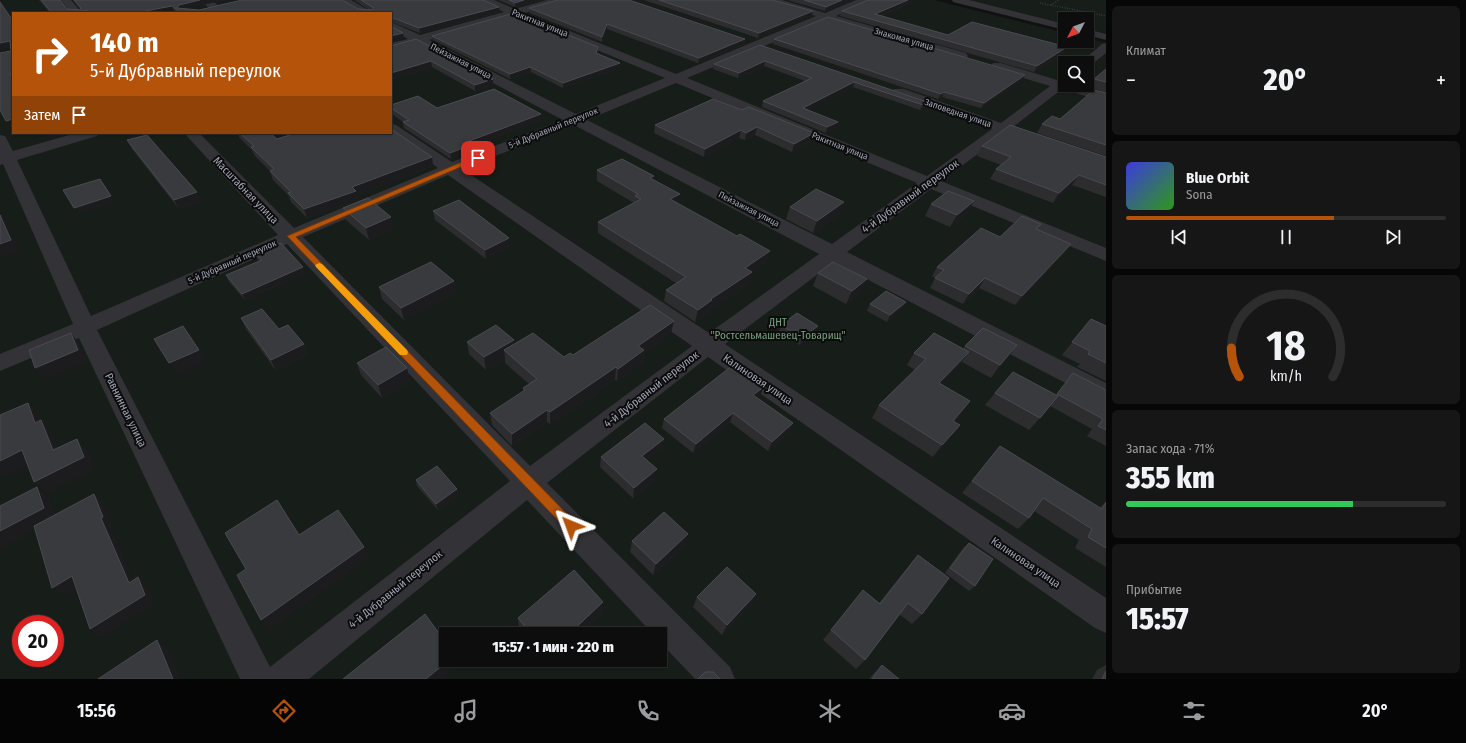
<!DOCTYPE html>
<html lang="ru">
<meta charset="utf-8">
<style>
body{margin:0;font-family:"Fira Sans Condensed",sans-serif;background:#161617;color:#f1f3f6;height:100vh;display:flex;flex-direction:column;font-size:15px;white-space:nowrap}
*{box-sizing:border-box;margin:0}
p{font-size:13px;color:#9a9c9e}
.icon{flex:none;width:22px;height:22px;fill:none;stroke:currentColor;stroke-width:2;stroke-linecap:round;stroke-linejoin:round}
.map{position:relative;flex:1;overflow:hidden}
.side{display:flex;flex-direction:column;gap:6px;padding:6px;background:#070708;width:360px}
.side>*{flex:none}
.guide{position:absolute;left:12px;top:12px;width:380px;height:122px;border-radius:0px;box-shadow:0 1px 3px #0004,0 0 0 1px #2d2d2e;background:#b45309;color:#fff;overflow:hidden}
.needle{width:26px;rotate:229deg}
.controls{position:absolute;left:1058px;top:12px;display:grid;gap:8px}
.controls a{display:grid;place-items:center;width:36px;height:36px;border-radius:0px;background:#0d0d0e;box-shadow:0 1px 3px #0004,0 0 0 1px #2d2d2e;font-size:20px}
.speed{position:absolute;left:12px;top:615px;display:flex;gap:8px;font-size:20px;font-weight:700;text-align:center}
.speed>*{display:grid;place-content:center;width:52px;height:52px;border-radius:50%;background:#0d0d0e;box-shadow:0 1px 3px #0004,0 0 0 1px #2d2d2e;line-height:1}
.speed .limit{border:6px solid #d22;background:#fff;color:#111}
.pin{position:absolute;display:grid;place-items:center;width:34px;height:34px;color:#fff;margin:-17px;border-radius:8px;box-shadow:0 2px 6px #0006}
.me{position:absolute;width:44px;margin:-22px;rotate:316deg;stroke-linejoin:round;filter:drop-shadow(0 0 3px #0008)}
.turn{display:flex;align-items:center;gap:14px;height:84px;padding:0 12px;font-size:18px}
.turn .icon{width:52px;height:52px;stroke-width:2.5}
.turn b{display:block;font-size:28px;line-height:34px}
.then{display:flex;align-items:center;height:38px;padding:0 12px;background:#0003;gap:8px;font-size:15px}
.big{font-size:30px;font-weight:800;line-height:1.1}
.side .tile{flex:1;display:flex;flex-direction:column;justify-content:center;gap:6px;min-width:0;padding:0 14px;border-radius:6px;background:#161617}
.side .dial{align-items:center;gap:0}
.dial svg{height:104px;overflow:visible;fill:none;stroke:#2d2d2e;stroke-width:7;stroke-linecap:round;text-anchor:middle}
.dial text{fill:#f1f3f6;stroke:none}
.song{display:flex;align-items:center;gap:12px}
.cover{width:48px;height:48px;border-radius:6px;background:linear-gradient(135deg,hsl(240 70% 55%),hsl(110 70% 35%))}
.played{height:4px;border-radius:2px;background:linear-gradient(90deg,#b45309 65%,#2d2d2e 65%)}
.keys{display:flex;justify-content:space-around;direction:ltr}
.heat{display:flex;justify-content:space-between;align-items:center;font-size:22px;direction:ltr}
.charge{height:6px;border-radius:3px;background:linear-gradient(90deg,#34c759 71%,#2d2d2e 0)}
.trip{position:absolute;left:439px;top:627px;width:228px;height:40px;border-radius:0px;background:#0d0d0e;box-shadow:0 1px 3px #0004,0 0 0 1px #2d2d2e;font-weight:800;line-height:40px;text-align:center}
.tab-bar{display:flex;height:64px;justify-content:space-around;align-items:center;background:#050506;color:#9a9c9e}
.tab-bar .icon{width:28px;height:28px}
.tab-bar .selected{color:#b45309}
.tab-bar b{font-size:18px;color:#f1f3f6}
main{display:flex;flex:1;min-height:0}
.map>svg:first-child{display:block}
.green{fill:#171d18;fill-rule:evenodd}
.lines{fill:none;stroke-linecap:round;stroke-linejoin:round}
.path{stroke:#38393e;stroke-width:1.5;stroke-dasharray:1 1.5;stroke-linecap:butt}
.minor{fill:#323237;fill-rule:evenodd}
.wall{fill:#2d2d30}
.shaded-wall{fill:#1c1c1e}
.building{fill:#393a3e;stroke:#4a4b51}
.route{fill:#b45309;stroke:#753606}
.slow{fill:#f59e0b}
.labels{text-anchor:middle;stroke-width:4;stroke-linejoin:round;paint-order:stroke}
.far-street-label{font-size:9px;fill:#a1a5b4;stroke:#0c0c0d}
.street-label{font-size:11px;fill:#a1a5b4;stroke:#0c0c0d}
.park-label{font-size:11px;fill:#77a07d;stroke:#0c0c0d}
</style>
<main>
<div class="map">
<svg width="1106" height="679" viewBox="0 0 1106 679">
<rect width="100%" height="100%" fill="#111112"/>
<!-- green -->
<g class="green">
<path d="M0,0H934L1065,33V41H1087V38L1106,43V679H0ZM13,13H391V133H13ZM1065,63H1087V85H1065ZM21,624H55V658H21ZM446,634H660V660H446Z"/>
<path d="M967,0H1106V34L1087,29V19H1065V24Z"/>
</g>
<g class="lines">
<!-- path -->
<g class="path">
<path d="M1040,3L1106,16"/>
<path d="M1051,5L1059,0"/>
</g>
<!-- minor -->
<g class="minor">
<path d="M61,0H71L82,13H71Z"/>
<path d="M199,0H211L228,13H216Z"/>
<path d="M338,0H351L373,13H360Z"/>
<path d="M480,0H494L515,9L547,0H563L562,2L525,13L676,74L816,16L767,2L766,0H782L825,13L856,0H870L869,2L836,16L966,53L968,56L966,59H958L827,20L687,78L927,176L992,129L894,95L892,92L894,89H904L1001,123L1050,86L993,69L991,66L993,63H1001L1057,80L1065,76V85H1076L1106,94V102L1062,89L1013,127L1019,129L1021,132L1019,135L1014,136L1005,134L941,181L1106,248V261L931,189L847,252L1106,383V403L1098,400L834,262L725,344L1106,598V633L1095,628L708,357L547,483L730,667L735,679H695L660,642V634H653L527,500L309,679H240L79,338L0,371V354L73,324L3,164L0,165V135L5,136L13,151L76,133H99L97,136L17,160L91,316L278,235L184,133H199L294,228L438,168L389,133H391V124L396,125L452,162L563,120L417,43L391,51V43L408,39L391,29V22L420,35L504,12L481,2ZM514,16L665,78L576,114L429,40ZM676,83L917,183L832,244L587,120ZM574,125L819,254L709,333L462,169ZM448,175L692,346L530,466L303,237ZM287,244L510,481L270,667L97,330Z"/>
<path d="M952,0H969L1065,24V30L953,2Z"/>
<path d="M1087,29L1106,34V40L1087,35Z"/>
<path d="M1106,43V53L1090,66H1087V63H1080L1102,44Z"/>
</g>
</g>
<!-- wall -->
<g class="wall">
<path d="M39,0H60L67,9L80,10V9L73,0H224L184,9L199,10H369L354,0H483L499,7L500,12L420,33L391,22V13H177L174,11L163,13H50Z"/>
<path d="M498,0H541L515,7Z"/>
<path d="M644,0H772L813,11L811,16L758,38Z"/>
<path d="M787,0H852L825,11Z"/>
<path d="M917,0L881,16L948,35L1067,47L1064,52L1034,72L840,16L842,11Z"/>
<path d="M529,8L745,39L744,44L698,63L607,29L602,42L530,13Z"/>
<path d="M432,36L598,47L597,53L620,68L563,88L531,72L510,79L433,40Z"/>
<path d="M774,39L1025,75L1023,80L981,108L942,97L938,99L773,44Z"/>
<path d="M760,45L927,102L925,107L920,110L853,87L808,110L836,127L826,133L762,107L763,101L805,81L764,66L738,78L713,69L714,64Z"/>
<path d="M391,46L493,79V85L475,91L432,67L391,79Z"/>
<path d="M1106,69V156L1037,133L1042,124L1060,119L1106,93L1089,87L1094,79Z"/>
<path d="M391,105L437,108L541,120L473,146L474,150L451,159L404,128L403,122L391,113Z"/>
<path d="M742,110L814,133L812,141L792,152L755,135L745,140L739,138L704,157L654,133L655,125Z"/>
<path d="M238,133H270L277,139L433,166L357,195L358,200L307,218L291,202L289,196L273,180L270,171L255,156L252,150L239,137Z"/>
<path d="M127,140L201,201L179,209L132,149Z"/>
<path d="M982,146L1106,157V197L1072,185L1053,203L990,179L996,169L1001,165L977,156Z"/>
<path d="M597,170L654,180L678,204L767,262L752,272L749,283L710,310L709,312L695,322L664,301L666,290L676,283L598,233V222L634,203L597,181Z"/>
<path d="M974,201L967,213L950,227L925,216L931,204Z"/>
<path d="M790,207L840,214L813,233L786,219Z"/>
<path d="M343,208L394,229L369,240L346,220Z"/>
<path d="M433,211L509,247L486,259L435,220Z"/>
<path d="M1037,230L1071,244L1065,253L1015,305L979,288L963,304L930,288L935,278L932,276L937,267L1000,237Z"/>
<path d="M255,254L306,273L245,300L229,282L226,275L259,261L258,260Z"/>
<path d="M818,273L862,291L846,304L813,286Z"/>
<path d="M454,281L456,293L404,320L382,299L379,287Z"/>
<path d="M906,302L902,308L887,322L867,311L870,304Z"/>
<path d="M241,318L279,329L304,344L308,354L276,371L246,329Z"/>
<path d="M1091,319L1106,326V381L1077,367L1080,364L1062,355Z"/>
<path d="M781,325L816,332L800,345L779,332Z"/>
<path d="M671,333L644,353L642,363L617,381L615,380L550,424L547,422L512,446L492,425L490,413L523,392V388L529,384L505,363V358L486,370L469,354L467,342L514,344L564,357Z"/>
<path d="M965,346L1008,358L991,378L962,362L941,384L970,401L961,414L954,422L960,425L951,437L933,457L872,418L879,405L915,370L907,365L914,353L963,349Z"/>
<path d="M357,363L407,368L410,381L382,398L361,375Z"/>
<path d="M1073,373L1106,390V446L1087,436L1092,429L1050,406L1040,418L1029,430L985,405L995,393L1056,395Z"/>
<path d="M760,396L757,398L793,423L789,432L768,451L730,422L693,453L662,428L664,419Z"/>
<path d="M664,439L662,449L647,460L655,479L633,498L600,467L601,457Z"/>
<path d="M1000,446L1099,508L1106,502V567L1075,548L1079,540L1034,511L1029,518L1018,529L962,493Z"/>
<path d="M416,480L457,489L458,495L438,510L417,486Z"/>
<path d="M632,541L685,545L653,575L630,552Z"/>
<path d="M969,543L975,586L969,591L945,573L963,548Z"/>
<path d="M918,555L922,614L912,624L899,614L865,660L856,669L823,640L863,590L879,603L909,566Z"/>
<path d="M756,594L750,604L722,635L693,607L697,597Z"/>
<path d="M602,612L578,634H524L519,628L518,618Z"/>
<path d="M882,665L899,679H869L873,674Z"/>
<path d="M1106,665V679H1092L1097,670Z"/>
</g>
<!-- shaded-wall -->
<g class="shaded-wall">
<path d="M200,0H224L181,10L177,8L179,5Z"/>
<path d="M524,0H541L515,7V3Z"/>
<path d="M842,0H852L825,11L826,7Z"/>
<path d="M908,0H917L873,19L875,14Z"/>
<path d="M172,6L174,11L163,13H135Z"/>
<path d="M499,7L500,12L420,33L419,28Z"/>
<path d="M87,10L89,13H73Z"/>
<path d="M813,11L811,16L758,38L759,33Z"/>
<path d="M607,24V29L602,42V37Z"/>
<path d="M403,33L404,38L391,42V36Z"/>
<path d="M745,39L744,44L698,63L699,58Z"/>
<path d="M10,41L13,47L0,50V43Z"/>
<path d="M1067,47L1064,52L1034,72L1037,66Z"/>
<path d="M431,61L432,67L391,79V73Z"/>
<path d="M765,61L764,66L738,78L739,73Z"/>
<path d="M620,63V68L563,88V83Z"/>
<path d="M530,67L531,72L510,79V74Z"/>
<path d="M13,73V79L10,74Z"/>
<path d="M1025,75L1023,80L981,108L984,103Z"/>
<path d="M493,79V85L475,91V85Z"/>
<path d="M854,82L853,87L801,114L803,108Z"/>
<path d="M944,92L942,97L938,99L941,94Z"/>
<path d="M927,102L925,107L920,110L923,105Z"/>
<path d="M541,114V120L473,146L474,150L451,159L450,153L469,141Z"/>
<path d="M13,119V127L10,128L6,121Z"/>
<path d="M838,122L836,127L826,133L827,127Z"/>
<path d="M757,127L755,135L745,140L746,133Z"/>
<path d="M741,130L739,138L704,157L705,149Z"/>
<path d="M46,133H71L49,139Z"/>
<path d="M814,133L812,141L792,152L794,144Z"/>
<path d="M432,157L433,166L357,195L358,200L307,218L304,209L352,187Z"/>
<path d="M1079,175L1072,185L1053,203L1059,193Z"/>
<path d="M197,192L201,201L179,209L174,200Z"/>
<path d="M680,194L678,205L670,199Z"/>
<path d="M111,196L114,202L78,214L74,208Z"/>
<path d="M974,201L967,213L950,227L957,215Z"/>
<path d="M844,202L840,214L813,233L817,221Z"/>
<path d="M0,211L4,216L20,252L0,258Z"/>
<path d="M391,217L394,229L369,240L366,228Z"/>
<path d="M509,238V247L486,259L485,250Z"/>
<path d="M1071,244L1065,253L1015,305L1022,296Z"/>
<path d="M770,251L767,262L752,272L749,283L710,310L709,312L695,322L698,310L711,299L745,268Z"/>
<path d="M303,267L306,273L245,300L242,294Z"/>
<path d="M985,278L979,288L963,304L969,294Z"/>
<path d="M867,279L862,291L846,304L852,291Z"/>
<path d="M454,281L456,293L404,320L401,308Z"/>
<path d="M906,302L902,308L887,322L890,315Z"/>
<path d="M674,321L671,333L644,353L642,363L617,381L618,369L638,346Z"/>
<path d="M818,326L816,332L800,345L802,338Z"/>
<path d="M71,333L80,345L88,362L46,380L35,368Z"/>
<path d="M514,340V352L504,350L505,358L486,370L484,357Z"/>
<path d="M304,344L308,354L276,371L271,360Z"/>
<path d="M1017,345L1008,358L991,378L1000,365Z"/>
<path d="M199,350L206,362L177,376L169,363Z"/>
<path d="M969,352L960,364L931,395L939,383Z"/>
<path d="M616,367L615,380L550,424V412Z"/>
<path d="M407,368L410,381L382,398L378,385Z"/>
<path d="M764,387L760,396L750,404L753,395Z"/>
<path d="M970,401L961,414L944,433L953,421Z"/>
<path d="M28,403L39,415L46,435L35,423Z"/>
<path d="M547,410V422L512,446V434Z"/>
<path d="M733,413L730,422L693,453L696,444Z"/>
<path d="M41,420L52,432L65,462L53,450Z"/>
<path d="M793,423L789,432L768,451L772,442Z"/>
<path d="M960,425L951,437L933,457L942,445Z"/>
<path d="M77,439L88,451L95,469L47,494L34,482Z"/>
<path d="M664,439L662,449L640,466L642,456Z"/>
<path d="M22,450L35,462L5,477L0,472V461Z"/>
<path d="M657,469L655,479L633,498L634,488Z"/>
<path d="M37,487L50,499L57,519L1,549L0,548V531Z"/>
<path d="M457,489L458,495L438,510L436,504Z"/>
<path d="M94,494L104,504L113,527L111,528L139,592L129,583L101,518Z"/>
<path d="M688,534L685,545L653,575L656,564Z"/>
<path d="M364,547L369,558L270,630L261,620Z"/>
<path d="M72,576L83,586L64,597L52,588Z"/>
<path d="M138,577L147,586L155,604L101,638L90,629Z"/>
<path d="M756,594L750,604L722,635L727,625Z"/>
<path d="M603,602L602,612L578,634H569Z"/>
<path d="M157,640L168,649L181,679H173Z"/>
<path d="M449,660H456L458,665L441,679H426Z"/>
</g>
<!-- building -->
<g class="building">
<path d="M41,0H60L67,9L80,10L81,8L74,0H200L179,5L177,8L199,10L242,0H342L358,9L372,10L374,8L361,0H483L499,7L419,28L391,17V13H181L172,6L135,13H90L87,10L73,13H52Z"/>
<path d="M509,0H524L515,3Z"/>
<path d="M558,0H629L745,39L699,58L607,24L602,37L529,8Z"/>
<path d="M659,0H772L813,11L759,33Z"/>
<path d="M804,0H842L826,7Z"/>
<path d="M868,0H908L875,14L948,35L972,22L1067,47L1037,66L842,11Z"/>
<path d="M0,2L13,21V73L10,74L13,79V119L6,121L0,110V53L11,51L10,41L0,43Z"/>
<path d="M514,13L598,47L596,53L620,63L563,83L530,67L510,74L432,36Z"/>
<path d="M828,17L1025,75L984,103L944,92L941,94L774,39Z"/>
<path d="M391,26L403,33L391,36Z"/>
<path d="M416,39L493,79L475,85L431,61L391,73V46Z"/>
<path d="M760,45L927,102L923,105L854,82L803,108L838,122L827,127L763,101L812,78L765,61L739,73L714,64Z"/>
<path d="M1106,69V82L1094,79Z"/>
<path d="M494,89L541,114L469,141L473,144L450,153L403,122L409,120L391,108V105L418,96L437,108Z"/>
<path d="M1094,90L1106,93V145L1042,124L1052,116L1060,119Z"/>
<path d="M713,99L742,110L749,107L814,133L794,144L757,127L746,133L741,130L705,149L655,125Z"/>
<path d="M1010,125L1106,157V185L1079,175L1059,193L996,169L1011,157L982,146Z"/>
<path d="M391,129L432,157L352,187L356,191L304,209L288,193L291,192L270,171L274,169L251,147L254,146L240,133H270L277,139L296,133H391Z"/>
<path d="M147,135L197,192L174,200L127,140Z"/>
<path d="M622,159L654,176L650,178L680,194L670,199L737,236L740,234L770,251L745,268L752,272L711,299L712,300L698,310L666,290L686,277L598,222L641,199L635,196L638,194L597,170Z"/>
<path d="M100,179L111,196L74,208L63,190Z"/>
<path d="M816,189L844,202L817,221L790,207Z"/>
<path d="M948,191L974,201L957,215L931,204Z"/>
<path d="M368,198L391,217L366,228L343,208Z"/>
<path d="M459,200L509,238L485,250L433,211Z"/>
<path d="M0,215L11,240L0,244Z"/>
<path d="M1022,216L1041,224L1036,229L1071,244L1022,296L985,278L969,294L935,278L944,270L937,267L981,228L1000,237Z"/>
<path d="M281,243L303,267L242,294L226,275L262,260L255,254Z"/>
<path d="M431,262L454,281L401,308L379,287Z"/>
<path d="M833,262L867,279L852,291L818,273Z"/>
<path d="M886,291L906,302L890,315L870,304Z"/>
<path d="M650,305L674,321L638,346L644,350L618,369L616,367L550,412L547,410L512,434L490,413L525,390L523,388L537,379L504,350L533,333L564,357L570,353L573,355Z"/>
<path d="M262,309L279,329L288,325L304,344L271,360L241,318Z"/>
<path d="M797,313L818,326L802,338L781,325Z"/>
<path d="M1091,319L1106,326V363L1088,354L1090,351L1072,342Z"/>
<path d="M496,325L514,340L484,357L467,342Z"/>
<path d="M183,326L199,350L169,363L154,339Z"/>
<path d="M983,328L1017,345L1000,365L965,346Z"/>
<path d="M71,333L78,350L35,368L29,350Z"/>
<path d="M934,333L969,352L939,383L970,401L953,421L960,425L942,445L879,405L926,359L914,353Z"/>
<path d="M386,347L407,368L378,385L357,363Z"/>
<path d="M733,365L764,387L753,395L793,423L772,442L733,413L696,444L664,419Z"/>
<path d="M1013,372L1058,396L1040,418L995,393Z"/>
<path d="M1073,373L1106,390V430L1098,426L1103,419L1057,394Z"/>
<path d="M28,403L35,423L41,420L53,450L77,439L84,457L34,482L22,450L0,461V415Z"/>
<path d="M645,423L664,439L642,456L657,469L634,488L601,457Z"/>
<path d="M1000,446L1102,509L1106,502V548L1088,537L1092,529L1043,498L1029,518L972,481Z"/>
<path d="M437,466L457,489L436,504L416,480Z"/>
<path d="M37,487L44,508L0,531V506Z"/>
<path d="M94,494L103,517L101,518L129,583L138,577L145,595L90,629L72,576L52,588L34,526Z"/>
<path d="M277,500L299,535L338,510L364,547L261,620L237,575L246,569L225,533Z"/>
<path d="M664,512L688,534L656,564L632,541Z"/>
<path d="M969,543L993,559L975,586L950,568Z"/>
<path d="M918,555L949,578L922,614L908,603L865,660L831,630L863,590L880,604Z"/>
<path d="M727,567L756,594L727,625L697,597Z"/>
<path d="M574,570L603,602L569,634H531L518,618Z"/>
<path d="M425,614L446,643V660H449L426,679H343Z"/>
<path d="M157,640L173,679H98Z"/>
<path d="M882,665L899,679H872Z"/>
<path d="M1106,671V679H1102Z"/>
<path d="M705,672H713L720,679H698Z"/>
</g>
<!-- route -->
<path class="route" d="M476,156L482,158L296,237L575,522L577,526L575,530L571,531L567,530L287,236Z"/>
<!-- slow -->
<path class="slow" d="M319,263L322,264L407,350L408,352L407,355H400L316,267L315,265Z"/>
<g class="labels">
<!-- far-street labels -->
<g class="far-street-label">
<text transform="translate(540 23) rotate(22)" y="3">Ракитная улица</text>
<text transform="translate(904 39) rotate(16)" y="3">Знакомая улица</text>
<text transform="translate(461 61) rotate(27)" y="3">Пейзажная улица</text>
<text transform="translate(958 113) rotate(19)" y="3">Заповедная улица</text>
<text transform="translate(553 128) rotate(-22)" y="3">5-й Дубравный переулок</text>
<text transform="translate(840 146) rotate(22)" y="3">Ракитная улица</text>
<text transform="translate(749 209) rotate(27)" y="3">Пейзажная улица</text>
<text transform="translate(232 262) rotate(-24)" y="3">5-й Дубравный переулок</text>
</g>
<!-- street labels -->
<g class="street-label">
<text transform="translate(246 190) rotate(46)" y="4">Масштабная улица</text>
<text transform="translate(910 196) rotate(-36)" y="4">4-й Дубравный переулок</text>
<text transform="translate(758 379) rotate(34)" y="4">Калиновая улица</text>
<text transform="translate(651 389) rotate(-38)" y="4">4-й Дубравный переулок</text>
<text transform="translate(126 410) rotate(64)" y="4">Равнинная улица</text>
<text transform="translate(1026 562) rotate(34)" y="4">Калиновая улица</text>
<text transform="translate(395 589) rotate(-39)" y="4">4-й Дубравный переулок</text>
</g>
<!-- park labels -->
<g class="park-label">
<text x="778" y="326">ДНТ<tspan x="778" dy="13">"Ростсельмашевец-Товарищ"</tspan></text>
</g>
</g>
</svg>
<div class="controls">
<a><svg class="needle" viewBox="-14 -14 28 28"><path d="M0-13l5 13h-10z" fill="#e53935"/><path d="M0 13l5-13h-10z" fill="#9a9c9e"/></svg></a>
<a><svg class="icon" aria-label="search" viewBox="0 0 24 24"><circle cx="10" cy="10" r="6"/><path d="M15 15l6 6"/></svg></a>
</div>
<div class="speed"><div class="limit">20</div></div>
<div class="pin" style="left:478px;top:158px;background:#d93025"><svg class="icon" aria-label="arrive" viewBox="0 0 24 24"><path d="M6 21V4h12l-3 4 3 4H6"/></svg></div>
<svg class="me" style="left:571px;top:526px" viewBox="-20 -20 40 40"><path d="M0-17L14 15 0 8-14 15z" fill="#b45309" stroke="#fff" stroke-width="4"/></svg>
<div class="trip">15:57 · 1 мин · 220 m</div>
<div class="guide">
<div class="turn"><svg class="icon" aria-label="right" viewBox="0 0 24 24"><path d="M7 20v-9h11M14 6l5 5-5 5"/></svg><div><b>140 m</b>5-й Дубравный переулок</div></div>
<div class="then">Затем<svg class="icon" aria-label="arrive" viewBox="0 0 24 24"><path d="M6 21V4h12l-3 4 3 4H6"/></svg></div>
</div>
</div>
<section class="side">
<div class="tile"><p>Климат</p>
<div class="heat"><a>−</a><b class="big">20°</b><a>+</a></div>
</div>
<div class="tile">
<div class="song"><i class="cover"></i><div><b>Blue Orbit</b><p>Sona</p></div></div>
<div class="played"></div>
<div class="keys"><svg class="icon" aria-label="previous" viewBox="0 0 24 24"><path d="M18 5L8 12l10 7zM5 5v14"/></svg><svg class="icon" aria-label="pause" viewBox="0 0 24 24"><path d="M8 5v14M16 5v14"/></svg><svg class="icon" aria-label="next" viewBox="0 0 24 24"><path d="M6 5l10 7-10 7zM19 5v14"/></svg></div>
</div>
<div class="tile dial"><svg viewBox="0 0 100 80">
<path d="M14 69A42 42 0 1 1 86 69"/>
<path d="M14 69A42 42 0 0 1 8 47" stroke="#b45309"/>
<text x="50" y="56" font-size="32" font-weight="700">18</text>
<text x="50" y="72" font-size="11">km/h</text>
</svg></div>
<div class="tile"><p>Запас хода · 71%</p><b class="big">355 km</b><div class="charge"></div></div>
<div class="tile"><p>Прибытие</p><b class="big">15:57</b></div>
</section>
</main>
<nav class="tab-bar">
<b>15:56</b>
<svg class="icon selected" aria-label="directions" viewBox="0 0 24 24"><path d="M12 3l9 9-9 9-9-9zM9 14v-3h6M13 9l2 2-2 2"/></svg>
<svg class="icon" aria-label="music" viewBox="0 0 24 24"><path d="M9 18V5l10-2v13"/><circle cx="6" cy="18" r="3"/><circle cx="16" cy="16" r="3"/></svg>
<svg class="icon" aria-label="phone" viewBox="0 0 24 24"><path d="M5 4h4l2 5-3 2q2 4 5 5l2-3 5 2v4C11 20 4 13 5 4z"/></svg>
<svg class="icon" aria-label="climate" viewBox="0 0 24 24"><path d="M12 3v18M4 7l16 10M4 17L20 7"/></svg>
<svg class="icon" aria-label="car" viewBox="0 0 24 24"><path d="M5 17H2v-5l4-1 3-4h7l3 4 3 1v5h-3M9 17h6M6 11h13"/><circle cx="7" cy="17" r="2"/><circle cx="17" cy="17" r="2"/></svg>
<svg class="icon" aria-label="filters" viewBox="0 0 24 24"><path d="M4 7h16M4 17h16"/><circle cx="9" cy="7" r="2"/><circle cx="15" cy="17" r="2"/></svg>
<b>20°</b>
</nav>
